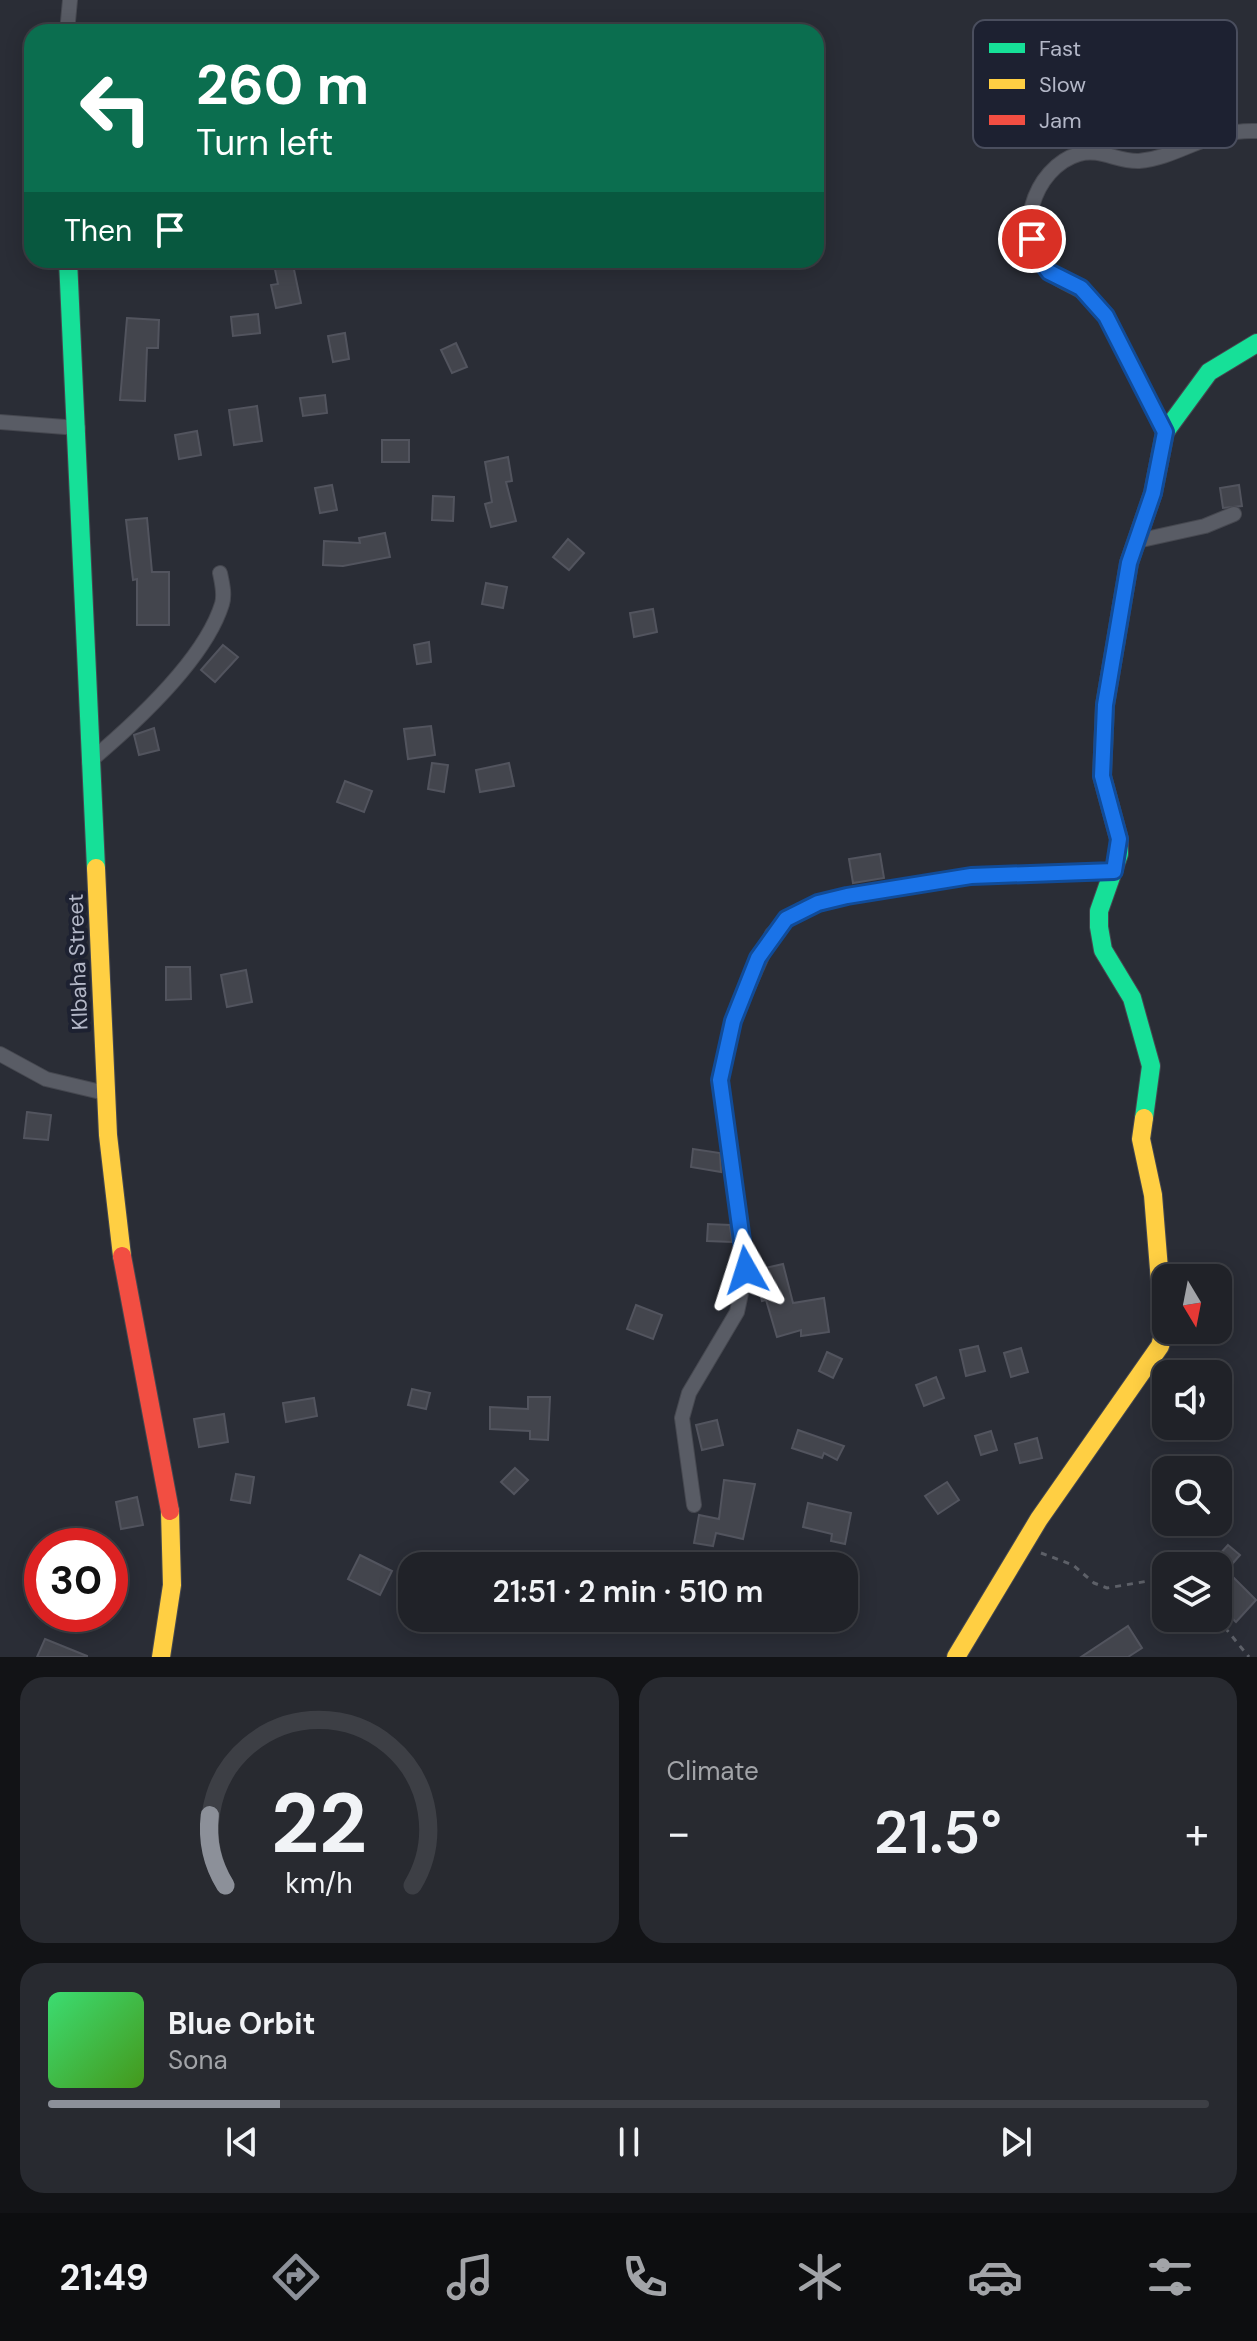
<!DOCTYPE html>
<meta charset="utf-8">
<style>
body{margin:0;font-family:"DM Sans",sans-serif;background:#282a30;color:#f1f3f6;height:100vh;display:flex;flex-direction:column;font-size:30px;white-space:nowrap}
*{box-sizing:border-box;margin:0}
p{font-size:26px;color:#a2a4a8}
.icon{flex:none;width:44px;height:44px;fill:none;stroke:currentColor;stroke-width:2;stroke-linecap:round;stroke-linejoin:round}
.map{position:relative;height:1657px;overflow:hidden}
.sheet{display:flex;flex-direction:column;gap:20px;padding:20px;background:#121316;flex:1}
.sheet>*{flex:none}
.hud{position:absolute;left:24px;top:24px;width:800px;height:244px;border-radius:24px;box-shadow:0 4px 20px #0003,0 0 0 2px #3d3f45;background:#0b6e4f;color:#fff;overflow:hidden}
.needle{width:52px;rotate:170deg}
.fabs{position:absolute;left:1152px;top:1264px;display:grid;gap:16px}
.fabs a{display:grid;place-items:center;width:80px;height:80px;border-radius:16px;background:#202228;box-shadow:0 4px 20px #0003,0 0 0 2px #3d3f45;font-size:40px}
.speed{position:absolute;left:24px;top:1528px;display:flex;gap:16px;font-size:40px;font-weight:700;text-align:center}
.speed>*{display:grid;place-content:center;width:104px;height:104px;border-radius:50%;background:#202228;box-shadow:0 4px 20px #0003,0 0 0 2px #3d3f45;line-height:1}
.speed .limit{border:12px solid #d22;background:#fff;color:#111}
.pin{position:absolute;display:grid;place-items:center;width:68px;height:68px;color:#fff;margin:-34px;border:4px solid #fff;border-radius:50%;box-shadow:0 2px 8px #0007}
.me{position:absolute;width:88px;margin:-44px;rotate:354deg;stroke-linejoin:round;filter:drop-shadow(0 0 6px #0008)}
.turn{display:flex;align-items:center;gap:28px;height:168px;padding:0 40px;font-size:36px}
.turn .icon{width:104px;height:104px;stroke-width:2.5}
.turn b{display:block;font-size:56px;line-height:68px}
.then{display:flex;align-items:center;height:76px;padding:0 40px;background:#0003;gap:16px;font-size:30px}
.big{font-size:60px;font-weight:600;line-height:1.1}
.sheet .card{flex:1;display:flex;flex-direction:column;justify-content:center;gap:12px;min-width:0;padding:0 28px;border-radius:24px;background:#282a30}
.sheet .dial{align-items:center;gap:0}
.dial svg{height:208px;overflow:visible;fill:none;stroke:#3d3f45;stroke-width:7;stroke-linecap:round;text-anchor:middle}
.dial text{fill:#f1f3f6;stroke:none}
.song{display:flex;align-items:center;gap:24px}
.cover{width:96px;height:96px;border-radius:12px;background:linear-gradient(135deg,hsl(140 70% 55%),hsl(100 70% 35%))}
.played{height:8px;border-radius:4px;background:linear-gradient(90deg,#8c9099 20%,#3d3f45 20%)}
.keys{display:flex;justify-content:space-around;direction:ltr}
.heat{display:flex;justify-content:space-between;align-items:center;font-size:44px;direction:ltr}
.sheet .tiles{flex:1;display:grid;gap:20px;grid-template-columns:1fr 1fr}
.card:last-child{grid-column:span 2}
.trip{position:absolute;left:398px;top:1552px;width:460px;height:80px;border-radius:24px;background:#202228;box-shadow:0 4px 20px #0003,0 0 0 2px #3d3f45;font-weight:600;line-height:80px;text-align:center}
.tab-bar{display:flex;height:128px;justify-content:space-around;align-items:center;background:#0d0e10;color:#a2a4a8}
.tab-bar .icon{width:56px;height:56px}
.tab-bar .active{color:#8c9099}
.tab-bar b{font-size:36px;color:#f1f3f6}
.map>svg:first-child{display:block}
.building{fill:#43454d;stroke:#52545e;stroke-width:2}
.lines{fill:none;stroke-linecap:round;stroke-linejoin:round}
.street-casing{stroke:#464850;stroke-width:16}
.fast-casing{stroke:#464850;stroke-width:20}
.slow-casing{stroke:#464850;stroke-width:20}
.jam-casing{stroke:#464850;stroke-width:20}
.path{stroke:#5d6068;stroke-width:3;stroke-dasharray:6 6;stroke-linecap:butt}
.street{stroke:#595c65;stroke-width:14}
.fast{stroke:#16e098;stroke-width:18}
.slow{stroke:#ffcf43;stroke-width:18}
.jam{stroke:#f24e42;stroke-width:18}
.route-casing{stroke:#114b97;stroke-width:20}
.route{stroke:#1a73e8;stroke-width:14}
.labels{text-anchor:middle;stroke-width:8;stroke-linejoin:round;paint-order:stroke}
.street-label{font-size:22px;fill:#b3b7c7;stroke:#1d2131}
.key{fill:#1d2131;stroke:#4a4e5e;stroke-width:2}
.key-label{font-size:22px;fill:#b3b7c7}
</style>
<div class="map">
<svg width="1257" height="1657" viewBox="0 0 1257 1657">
<rect width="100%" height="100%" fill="#2a2d36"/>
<!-- building -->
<g class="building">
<path d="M273,260H292L301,303L276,308L271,285L278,284Z"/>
<path d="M258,314L260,333L233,336L231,317Z"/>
<path d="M127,318L159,320L158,348H147L145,401L120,400Z"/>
<path d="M345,333L349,359L333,362L328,336Z"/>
<path d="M456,343L467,367L452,373L441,350Z"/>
<path d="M325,395L327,413L303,416L300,398Z"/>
<path d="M257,406L262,441L234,445L229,410Z"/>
<path d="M197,431L201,455L179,459L175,435Z"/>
<rect x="382" y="440" width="27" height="22"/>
<path d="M508,457L512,481L506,482L516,521L491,527L485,504L492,502L485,462Z"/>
<path d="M332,485L337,510L320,513L315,488Z"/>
<path d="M1239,485L1242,506L1223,508L1220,488Z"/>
<path d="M433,496L454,497L453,521L432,520Z"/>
<path d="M147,518L152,572H169V625H137V579L133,580L126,520Z"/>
<path d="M385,533L390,557L343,566L323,565L324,541L360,543L359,538Z"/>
<path d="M568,539L584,553L569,570L553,557Z"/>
<path d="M486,583L507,587L503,608L482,604Z"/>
<path d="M653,609L657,632L634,637L630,613Z"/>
<path d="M429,642L431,662L417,664L414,645Z"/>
<path d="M223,645L238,657L215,682L201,670Z"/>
<path d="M431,726L435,755L408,759L404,729Z"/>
<path d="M154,728L159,750L139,755L134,735Z"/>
<path d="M432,763L448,765L444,792L428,789Z"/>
<path d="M509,763L514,786L480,792L476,770Z"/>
<path d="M345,781L372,791L364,812L337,802Z"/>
<path d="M880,854L884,878L853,883L849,859Z"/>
<path d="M166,967H190L191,999L166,1000Z"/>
<path d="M246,970L252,1002L227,1007L221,975Z"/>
<path d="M27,1112L51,1115L48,1140L24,1138Z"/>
<path d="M693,1149L720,1153L721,1172L691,1167Z"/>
<path d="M708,1224L730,1225L732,1242L707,1241Z"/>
<path d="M783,1264L793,1303L824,1298L829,1332L801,1336V1330L777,1337L766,1300L762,1301L755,1274L756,1270Z"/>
<path d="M636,1305L662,1315L653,1339L627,1329Z"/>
<path d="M978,1346L985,1371L966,1376L960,1350Z"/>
<path d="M1021,1348L1028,1372L1011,1377L1004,1353Z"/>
<path d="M827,1352L842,1359L833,1378L819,1371Z"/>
<path d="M936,1377L944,1398L924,1406L916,1385Z"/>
<path d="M412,1389L430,1393L426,1409L408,1405Z"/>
<path d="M528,1397H550L548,1440L530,1439V1431L490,1429V1407L528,1409Z"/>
<path d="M314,1398L317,1416L286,1422L283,1403Z"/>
<path d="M224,1414L228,1442L199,1447L194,1419Z"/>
<path d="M717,1420L723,1445L702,1450L696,1425Z"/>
<path d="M798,1430L844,1446L837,1460L824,1453L822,1458L792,1448Z"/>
<path d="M991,1431L997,1450L981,1455L975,1436Z"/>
<path d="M1037,1438L1042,1458L1020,1463L1015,1444Z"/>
<path d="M515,1468L528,1480L514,1494L501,1482Z"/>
<path d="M236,1474L254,1477L250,1503L231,1500Z"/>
<path d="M724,1480L755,1484L743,1539L716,1533L713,1546L694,1543L699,1515L719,1519Z"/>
<path d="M947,1482L959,1500L938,1514L925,1496Z"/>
<path d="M137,1497L143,1525L121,1529L116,1502Z"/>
<path d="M808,1503L851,1513L845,1544L831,1541L832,1534L803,1527Z"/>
<path d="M1228,1545L1240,1555L1218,1580V1566H1209Z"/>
<path d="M360,1555L392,1571L380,1595L348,1579Z"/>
<path d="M1233,1577L1256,1600L1236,1622L1218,1605V1593Z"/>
<path d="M1128,1626L1142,1648L1128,1657H1081Z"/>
<path d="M45,1639L87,1656V1657H37Z"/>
</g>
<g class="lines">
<defs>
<g id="street">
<path d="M67,32L70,0"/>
<path d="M0,422L78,428"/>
<path d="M1165,432C1142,392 1126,344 1099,307C1085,288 1067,287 1050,273C1010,239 1033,167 1079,154C1100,148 1118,162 1139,161C1181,157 1206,129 1257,131"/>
<path d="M1137,541L1205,526L1234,514"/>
<path d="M89,762C133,725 205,659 222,604C225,594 222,583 220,573"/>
<path d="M0,1054L46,1079L105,1093"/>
<path d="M694,1505L682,1418L689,1393L737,1312L746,1270L720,1080L733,1021L772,934L800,910L847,896L971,876L1114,871"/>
</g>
<g id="fast">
<path d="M68,260L96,868"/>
<path d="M1144,1118L1151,1066L1132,998L1103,950L1099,927V911L1119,854V839L1102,776L1105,705L1129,563L1153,493L1165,432L1209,372L1257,343"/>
</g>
<g id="slow">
<path d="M96,868L108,1135L122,1256"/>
<path d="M161,1657L172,1585L170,1511"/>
<path d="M956,1657L1039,1519L1160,1346L1164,1331L1153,1195L1141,1139L1144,1118"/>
</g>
<path id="jam" d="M122,1256L170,1511"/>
</defs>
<!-- street casing -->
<use href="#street" class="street-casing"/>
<!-- fast casing -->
<use href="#fast" class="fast-casing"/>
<!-- slow casing -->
<use href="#slow" class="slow-casing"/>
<!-- jam casing -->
<use href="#jam" class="jam-casing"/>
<!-- path -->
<g class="path">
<path d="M1041,1553L1073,1565L1094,1583L1107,1588L1166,1578"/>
<path d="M1217,1618L1249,1657"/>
</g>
<!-- street -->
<use href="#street" class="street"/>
<!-- fast -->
<use href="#fast" class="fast"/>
<!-- slow -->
<use href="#slow" class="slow"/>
<!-- jam -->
<use href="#jam" class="jam"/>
</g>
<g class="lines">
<defs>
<path id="route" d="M746,1270L720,1080L733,1021L758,958L786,919L818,903L847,896L971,876L1114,871L1119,839L1102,776L1105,705L1129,563L1153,493L1165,432L1106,316L1081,288L1049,272L1037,256L1032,239"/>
</defs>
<!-- route casing -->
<use href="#route" class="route-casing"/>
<!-- route -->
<use href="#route" class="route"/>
</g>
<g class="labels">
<!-- street labels -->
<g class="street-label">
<text transform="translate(77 962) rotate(-92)" y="8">KIbaha Street</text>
</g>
</g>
<!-- legend -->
<rect x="973" y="20" width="264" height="128" rx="12" class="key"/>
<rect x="989" y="43" width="36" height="10" fill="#16e098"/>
<rect x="989" y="79" width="36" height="10" fill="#ffcf43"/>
<rect x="989" y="115" width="36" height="10" fill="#f24e42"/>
<g class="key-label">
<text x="1039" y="56">Fast</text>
<text x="1039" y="92">Slow</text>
<text x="1039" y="128">Jam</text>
</g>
</svg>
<div class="fabs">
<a><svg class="needle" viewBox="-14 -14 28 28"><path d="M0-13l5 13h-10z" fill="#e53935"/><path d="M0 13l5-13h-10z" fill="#a2a4a8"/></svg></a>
<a><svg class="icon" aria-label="sound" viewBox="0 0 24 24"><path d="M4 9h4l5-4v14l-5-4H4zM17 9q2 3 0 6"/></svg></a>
<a><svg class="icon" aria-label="search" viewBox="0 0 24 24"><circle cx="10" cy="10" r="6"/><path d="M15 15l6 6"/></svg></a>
<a><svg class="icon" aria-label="layers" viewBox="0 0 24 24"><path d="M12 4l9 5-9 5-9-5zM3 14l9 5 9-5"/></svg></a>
</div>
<div class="speed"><div class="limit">30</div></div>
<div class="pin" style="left:1032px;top:239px;background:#d93025"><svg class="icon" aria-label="arrive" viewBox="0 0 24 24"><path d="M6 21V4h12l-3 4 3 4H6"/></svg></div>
<svg class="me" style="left:746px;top:1270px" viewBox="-20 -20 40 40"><path d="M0-17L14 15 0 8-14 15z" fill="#1a73e8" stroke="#fff" stroke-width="4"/></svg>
<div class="trip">21:51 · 2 min · 510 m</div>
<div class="hud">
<div class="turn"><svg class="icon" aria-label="left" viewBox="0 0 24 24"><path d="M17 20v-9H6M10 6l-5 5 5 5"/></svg><div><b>260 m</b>Turn left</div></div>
<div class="then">Then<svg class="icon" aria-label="arrive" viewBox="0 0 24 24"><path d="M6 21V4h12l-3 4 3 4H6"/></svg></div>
</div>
</div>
<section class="sheet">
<div class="tiles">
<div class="card dial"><svg viewBox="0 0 100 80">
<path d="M14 69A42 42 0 1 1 86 69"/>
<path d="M14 69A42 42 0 0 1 8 42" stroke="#8c9099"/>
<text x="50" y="56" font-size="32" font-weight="700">22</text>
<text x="50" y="72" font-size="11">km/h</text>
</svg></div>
<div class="card"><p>Climate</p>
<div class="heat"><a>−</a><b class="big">21.5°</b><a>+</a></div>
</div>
<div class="card">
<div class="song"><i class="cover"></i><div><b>Blue Orbit</b><p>Sona</p></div></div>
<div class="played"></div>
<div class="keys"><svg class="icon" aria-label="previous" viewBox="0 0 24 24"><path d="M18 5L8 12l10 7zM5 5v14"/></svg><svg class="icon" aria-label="pause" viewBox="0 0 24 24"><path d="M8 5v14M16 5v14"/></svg><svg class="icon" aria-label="next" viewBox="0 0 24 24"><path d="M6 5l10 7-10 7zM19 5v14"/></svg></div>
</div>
</div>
</section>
<nav class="tab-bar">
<b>21:49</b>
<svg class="icon active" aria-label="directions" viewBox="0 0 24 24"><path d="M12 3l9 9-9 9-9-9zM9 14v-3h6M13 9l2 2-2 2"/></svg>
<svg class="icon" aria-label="music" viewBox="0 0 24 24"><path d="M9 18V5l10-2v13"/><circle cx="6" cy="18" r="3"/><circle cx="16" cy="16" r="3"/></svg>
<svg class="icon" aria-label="phone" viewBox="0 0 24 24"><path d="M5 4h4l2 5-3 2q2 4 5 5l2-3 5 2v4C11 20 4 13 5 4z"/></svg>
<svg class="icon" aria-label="climate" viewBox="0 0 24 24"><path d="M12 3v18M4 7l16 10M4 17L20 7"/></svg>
<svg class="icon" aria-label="car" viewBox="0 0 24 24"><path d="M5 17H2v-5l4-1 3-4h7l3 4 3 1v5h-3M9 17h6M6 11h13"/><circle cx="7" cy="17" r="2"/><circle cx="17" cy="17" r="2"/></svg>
<svg class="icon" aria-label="filters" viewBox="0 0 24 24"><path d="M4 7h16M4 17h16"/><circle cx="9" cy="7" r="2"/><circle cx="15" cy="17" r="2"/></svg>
</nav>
